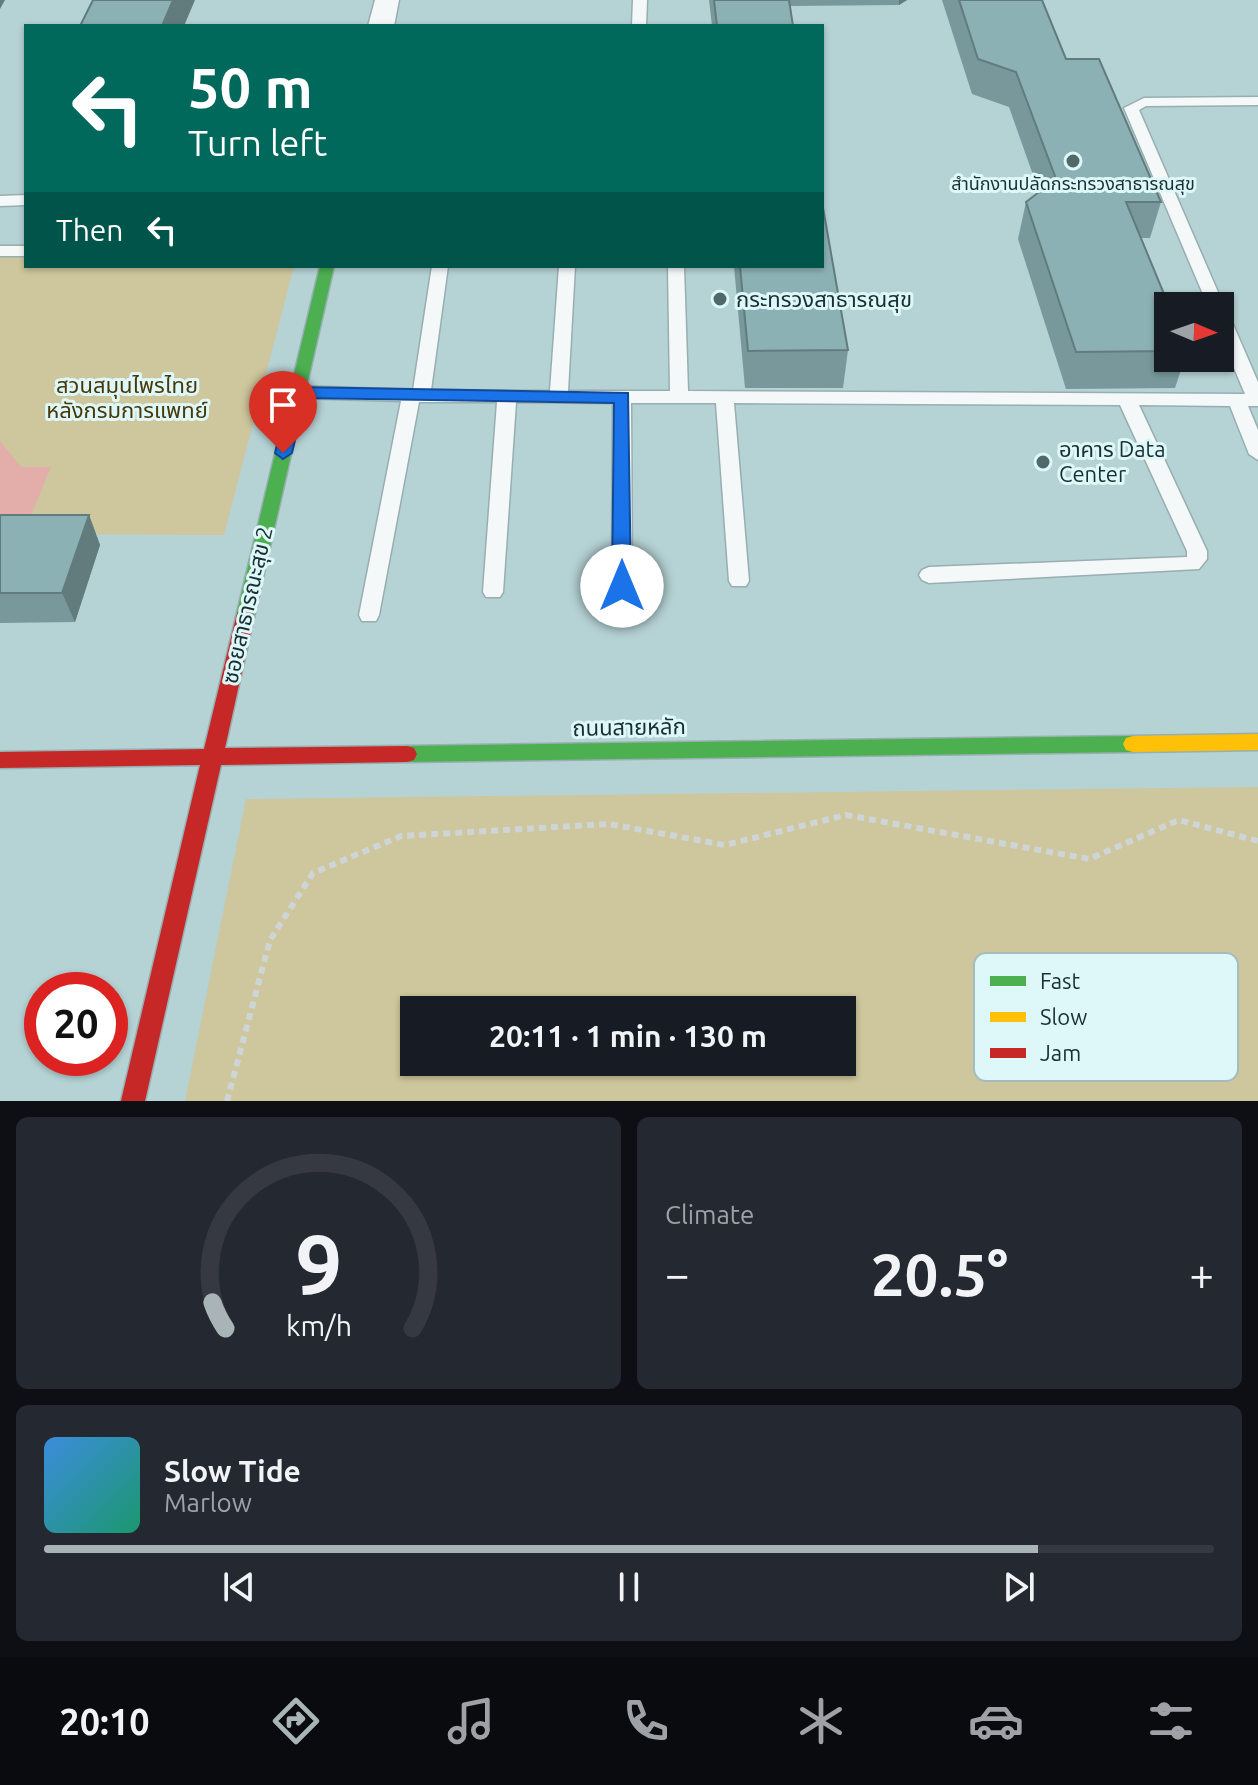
<!DOCTYPE html>
<meta charset="utf-8">
<style>
body{margin:0;font-family:Ubuntu,"Noto Sans Thai",sans-serif;background:#242831;color:#f1f3f6;height:100vh;display:flex;flex-direction:column;font-size:30px;white-space:nowrap}
*{box-sizing:border-box;margin:0}
p{font-size:26px;color:#9ea1a6}
.icon{flex:none;width:44px;height:44px;fill:none;stroke:currentColor;stroke-width:2;stroke-linecap:round;stroke-linejoin:round}
.map{position:relative;height:1101px;overflow:hidden}
.drawer{display:flex;flex-direction:column;gap:16px;padding:16px;background:#0d0f14;flex:1}
.drawer>*{flex:none}
.guide{position:absolute;left:24px;top:24px;width:800px;height:244px;border-radius:0px;box-shadow:0 2px 6px #0004;background:#00695c;color:#fff;overflow:hidden}
.needle{width:52px;rotate:92deg}
.controls{position:absolute;left:1154px;top:292px;display:grid;gap:16px}
.controls a{display:grid;place-items:center;width:80px;height:80px;border-radius:0px;background:#171b24;box-shadow:0 2px 6px #0004;font-size:40px}
.speed{position:absolute;left:24px;top:972px;display:flex;gap:16px;font-size:40px;font-weight:700;text-align:center}
.speed>*{display:grid;place-content:center;width:104px;height:104px;border-radius:50%;background:#171b24;box-shadow:0 2px 6px #0004;line-height:1}
.speed .limit{border:12px solid #d22;background:#fff;color:#111}
.pin{position:absolute;display:grid;place-items:center;width:68px;height:68px;color:#fff;margin:-82px -34px;border-radius:50% 50% 50% 0;rotate:-45deg;box-shadow:0 0 8px #0007}
.pin .icon{rotate:45deg}
.me{position:absolute;width:88px;margin:-44px;rotate:0deg;stroke-linejoin:round;filter:drop-shadow(0 0 6px #0008)}
.turn{display:flex;align-items:center;gap:28px;height:168px;padding:0 32px;font-size:36px}
.turn .icon{width:104px;height:104px;stroke-width:2.5}
.turn b{display:block;font-size:56px;line-height:68px}
.then{display:flex;align-items:center;height:76px;padding:0 32px;background:#0003;gap:16px;font-size:30px}
.big{font-size:60px;font-weight:700;line-height:1.1}
.drawer .tile{flex:1;display:flex;flex-direction:column;justify-content:center;gap:12px;min-width:0;padding:0 28px;border-radius:12px;background:#242831}
.drawer .dial{align-items:center;gap:0}
.dial svg{height:208px;overflow:visible;fill:none;stroke:#363941;stroke-width:7;stroke-linecap:round;text-anchor:middle}
.dial text{fill:#f1f3f6;stroke:none}
.song{display:flex;align-items:center;gap:24px}
.cover{width:96px;height:96px;border-radius:12px;background:linear-gradient(135deg,hsl(210 70% 55%),hsl(160 70% 35%))}
.played{height:8px;border-radius:4px;background:linear-gradient(90deg,#a9b4b7 85%,#363941 85%)}
.keys{display:flex;justify-content:space-around;direction:ltr}
.heat{display:flex;justify-content:space-between;align-items:center;font-size:44px;direction:ltr}
.drawer .tiles{flex:1;display:grid;gap:16px;grid-template-columns:1fr 1fr}
.tile:last-child{grid-column:span 2}
.trip{position:absolute;left:400px;top:996px;width:456px;height:80px;border-radius:0px;background:#171b24;box-shadow:0 2px 6px #0004;font-weight:700;line-height:80px;text-align:center}
.menu{display:flex;height:128px;justify-content:space-around;align-items:center;background:#090b0e;color:#9ea1a6}
.menu .icon{width:56px;height:56px}
.menu .on{color:#a9b4b7}
.menu b{font-size:36px;color:#f1f3f6}
.map>svg:first-child{display:block}
.green{fill:#cec69c;fill-rule:evenodd}
.water{fill:#e3aeaa}
.lines{fill:none;stroke-linecap:round;stroke-linejoin:round}
.lane-casing{stroke:#98aeb0;stroke-width:3}
.street-casing{stroke:#98aeb0;stroke-width:3}
.fast-casing{stroke:#98aeb0;stroke-width:3}
.slow-casing{stroke:#98aeb0;stroke-width:3}
.jam-casing{stroke:#98aeb0;stroke-width:3}
.path{stroke:#cdd5d7;stroke-width:6;stroke-dasharray:7 5;stroke-linecap:butt}
.lane{fill:#f4f8f9;fill-rule:evenodd}
.street{fill:#f4f8f9;fill-rule:evenodd}
.fast{fill:#4caf50;fill-rule:evenodd}
.slow{fill:#ffc107;fill-rule:evenodd}
.jam{fill:#c62828;fill-rule:evenodd}
.wall{fill:#78989b}
.shaded-wall{fill:#627c7e}
.building{fill:#8cb1b4;stroke:#627c7e;stroke-width:2}
.route{fill:#1a73e8;stroke:#114b97;stroke-width:2}
.poi-dot{fill:#50686a;stroke:#def8fa;stroke-width:3}
.labels{text-anchor:middle;stroke-width:6;stroke-linejoin:round;paint-order:stroke}
.far-poi-label{font-size:18px;fill:#1a2f31;stroke:#def8fa}
.poi-label{font-size:22px;fill:#1a2f31;stroke:#def8fa;text-anchor:start}
.park-label{font-size:22px;fill:#4b3809;stroke:#def8fa}
.street-label{font-size:22px;fill:#1a2f31;stroke:#def8fa}
.key{fill:#def8fa;stroke:#a3bcbe;stroke-width:2}
.key-label{font-size:22px;fill:#1a2f31}
</style>
<div class="map">
<svg width="1258" height="1101" viewBox="0 0 1258 1101">
<rect width="100%" height="100%" fill="#b5d2d4"/>
<!-- green -->
<g class="green">
<path d="M0,244H26V266H294L224,535L0,534Z"/>
<path d="M1258,787V1101H185L246,799ZM414,1010H842V1062H414Z"/>
</g>
<!-- water -->
<path class="water" d="M0,441L21,467H51L23,535L0,534Z"/>
<g class="lines">
<defs>
<g id="lane">
<path d="M633,0H647L646,26H632Z"/>
<path d="M1258,97V105L1146,106L1139,110L1224,306L1221,310L1229,315L1258,382V406H1248L1258,430V460L1249,454L1230,406L1139,405L1207,551V559L1199,569L929,583L922,580L919,575L922,570L929,567L1187,557V551L1120,405L734,403L749,581L746,586H732L729,581L716,403H631L632,586L629,591H615L612,586L613,403L516,402L503,592L500,597H486L483,592L497,402H419L379,615L376,621H362L359,615L401,401L298,398L289,392L298,386L413,390L432,266H448L431,390L550,391L559,266H575L568,391H670L668,266H684L688,391L1245,394L1220,335V306H1208L1124,108L1144,98Z"/>
<path d="M26,195V205L0,206V196Z"/>
<rect x="0" y="246" width="26" height="10"/>
</g>
<path id="street" d="M375,0H399L394,26H368Z"/>
<g id="fast">
<path d="M320,266H334L254,617L252,622H238L236,617Z"/>
<path d="M1133,736L1140,738L1143,744L1140,750L1133,752L407,762L400,760L397,754L400,748L407,746Z"/>
</g>
<path id="slow" d="M1258,734V750L1133,752L1126,750L1123,744L1126,738L1133,736Z"/>
<path id="jam" d="M245,610L252,612L254,617L225,748L407,746L414,748L417,754L414,760L407,762L221,765L145,1101H121L200,765L0,768V752L204,749L236,617L238,612Z"/>
</defs>
<!-- lane casing -->
<use href="#lane" class="lane-casing"/>
<!-- street casing -->
<use href="#street" class="street-casing"/>
<!-- fast casing -->
<use href="#fast" class="fast-casing"/>
<!-- slow casing -->
<use href="#slow" class="slow-casing"/>
<!-- jam casing -->
<use href="#jam" class="jam-casing"/>
<!-- path -->
<path class="path" d="M227,1101L270,940L313,873L401,836L609,824L725,845L846,815L1089,859L1179,820L1258,841"/>
<!-- lane -->
<use href="#lane" class="lane"/>
<!-- street -->
<use href="#street" class="street"/>
<!-- fast -->
<use href="#fast" class="fast"/>
<!-- slow -->
<use href="#slow" class="slow"/>
<!-- jam -->
<use href="#jam" class="jam"/>
</g>
<!-- wall -->
<g class="wall">
<path d="M709,0H907L899,5L790,6L793,26H712Z"/>
<path d="M942,0H1042L1066,59L1161,202L1150,238H1141L1168,306V358H1185L1175,388L1066,389L1018,239L1026,202L1039,192L1009,107L972,94Z"/>
<path d="M734,266H822L848,350L843,388H745Z"/>
<path d="M0,515H89L100,545L75,622L0,623Z"/>
</g>
<!-- shaded-wall -->
<g class="shaded-wall">
<path d="M0,0H5L0,9Z"/>
<path d="M173,0H195L184,26H162Z"/>
<path d="M899,0H907L899,5Z"/>
<path d="M89,515L100,545L75,622L62,593Z"/>
</g>
<!-- building -->
<g class="building">
<path d="M93,0H173L162,26H80Z"/>
<path d="M714,0H789L793,26H717Z"/>
<path d="M959,0H1042L1066,59H1099L1161,202H1126L1169,306H1168V351L1076,352L1026,202L1056,179L1016,72L978,59Z"/>
<path d="M822,202L848,350L748,351L740,266H822Z"/>
<path d="M0,515H89L62,593H0Z"/>
</g>
<!-- route -->
<path class="route" d="M298,387L628,393L631,586L628,591L622,593L612,586L614,403L305,398L292,453L283,459L275,453L290,392Z"/>
<!-- markers -->
<g class="poi-dot">
<circle cx="1073" cy="161" r="8"/>
<circle cx="720" cy="299" r="8"/>
<circle cx="1043" cy="462" r="8"/>
</g>
<g class="labels">
<!-- far-poi labels -->
<g class="far-poi-label">
<text x="1073" y="190">สำนักงานปลัดกระทรวงสาธารณสุข</text>
</g>
<!-- poi labels -->
<g class="poi-label">
<text x="736" y="307">กระทรวงสาธารณสุข</text>
<text x="1059" y="457">อาคาร Data<tspan x="1059" dy="25">Center</tspan></text>
</g>
<!-- park labels -->
<g class="park-label">
<text x="127" y="393">สวนสมุนไพรไทย<tspan x="127" dy="25">หลังกรมการแพทย์</tspan></text>
</g>
<!-- street labels -->
<g class="street-label">
<text transform="translate(247 605) rotate(-77)" y="8">ซอยสาธารณะสุข 2</text>
<text transform="translate(629 727) rotate(-1)" y="8">ถนนสายหลัก</text>
</g>
</g>
<!-- legend -->
<rect x="974" y="953" width="264" height="128" rx="12" class="key"/>
<rect x="990" y="976" width="36" height="10" fill="#4caf50"/>
<rect x="990" y="1012" width="36" height="10" fill="#ffc107"/>
<rect x="990" y="1048" width="36" height="10" fill="#c62828"/>
<g class="key-label">
<text x="1040" y="989">Fast</text>
<text x="1040" y="1025">Slow</text>
<text x="1040" y="1061">Jam</text>
</g>
</svg>
<div class="controls">
<a><svg class="needle" viewBox="-14 -14 28 28"><path d="M0-13l5 13h-10z" fill="#e53935"/><path d="M0 13l5-13h-10z" fill="#9ea1a6"/></svg></a>
</div>
<div class="speed"><div class="limit">20</div></div>
<div class="pin" style="left:283px;top:453px;background:#d93025"><svg class="icon" aria-label="arrive" viewBox="0 0 24 24"><path d="M6 21V4h12l-3 4 3 4H6"/></svg></div>
<svg class="me" style="left:622px;top:586px" viewBox="-20 -20 40 40"><circle r="19" fill="#fff"/><path d="M0-13L10 11 0 6-10 11z" fill="#1a73e8"/></svg>
<div class="trip">20:11 · 1 min · 130 m</div>
<div class="guide">
<div class="turn"><svg class="icon" aria-label="left" viewBox="0 0 24 24"><path d="M17 20v-9H6M10 6l-5 5 5 5"/></svg><div><b>50 m</b>Turn left</div></div>
<div class="then">Then<svg class="icon" aria-label="left" viewBox="0 0 24 24"><path d="M17 20v-9H6M10 6l-5 5 5 5"/></svg></div>
</div>
</div>
<section class="drawer">
<div class="tiles">
<div class="tile dial"><svg viewBox="0 0 100 80">
<path d="M14 69A42 42 0 1 1 86 69"/>
<path d="M14 69A42 42 0 0 1 9 59" stroke="#a9b4b7"/>
<text x="50" y="56" font-size="32" font-weight="700">9</text>
<text x="50" y="72" font-size="11">km/h</text>
</svg></div>
<div class="tile"><p>Climate</p>
<div class="heat"><a>−</a><b class="big">20.5°</b><a>+</a></div>
</div>
<div class="tile">
<div class="song"><i class="cover"></i><div><b>Slow Tide</b><p>Marlow</p></div></div>
<div class="played"></div>
<div class="keys"><svg class="icon" aria-label="previous" viewBox="0 0 24 24"><path d="M18 5L8 12l10 7zM5 5v14"/></svg><svg class="icon" aria-label="pause" viewBox="0 0 24 24"><path d="M8 5v14M16 5v14"/></svg><svg class="icon" aria-label="next" viewBox="0 0 24 24"><path d="M6 5l10 7-10 7zM19 5v14"/></svg></div>
</div>
</div>
</section>
<nav class="menu">
<b>20:10</b>
<svg class="icon on" aria-label="directions" viewBox="0 0 24 24"><path d="M12 3l9 9-9 9-9-9zM9 14v-3h6M13 9l2 2-2 2"/></svg>
<svg class="icon" aria-label="music" viewBox="0 0 24 24"><path d="M9 18V5l10-2v13"/><circle cx="6" cy="18" r="3"/><circle cx="16" cy="16" r="3"/></svg>
<svg class="icon" aria-label="phone" viewBox="0 0 24 24"><path d="M5 4h4l2 5-3 2q2 4 5 5l2-3 5 2v4C11 20 4 13 5 4z"/></svg>
<svg class="icon" aria-label="climate" viewBox="0 0 24 24"><path d="M12 3v18M4 7l16 10M4 17L20 7"/></svg>
<svg class="icon" aria-label="car" viewBox="0 0 24 24"><path d="M5 17H2v-5l4-1 3-4h7l3 4 3 1v5h-3M9 17h6M6 11h13"/><circle cx="7" cy="17" r="2"/><circle cx="17" cy="17" r="2"/></svg>
<svg class="icon" aria-label="filters" viewBox="0 0 24 24"><path d="M4 7h16M4 17h16"/><circle cx="9" cy="7" r="2"/><circle cx="15" cy="17" r="2"/></svg>
</nav>
